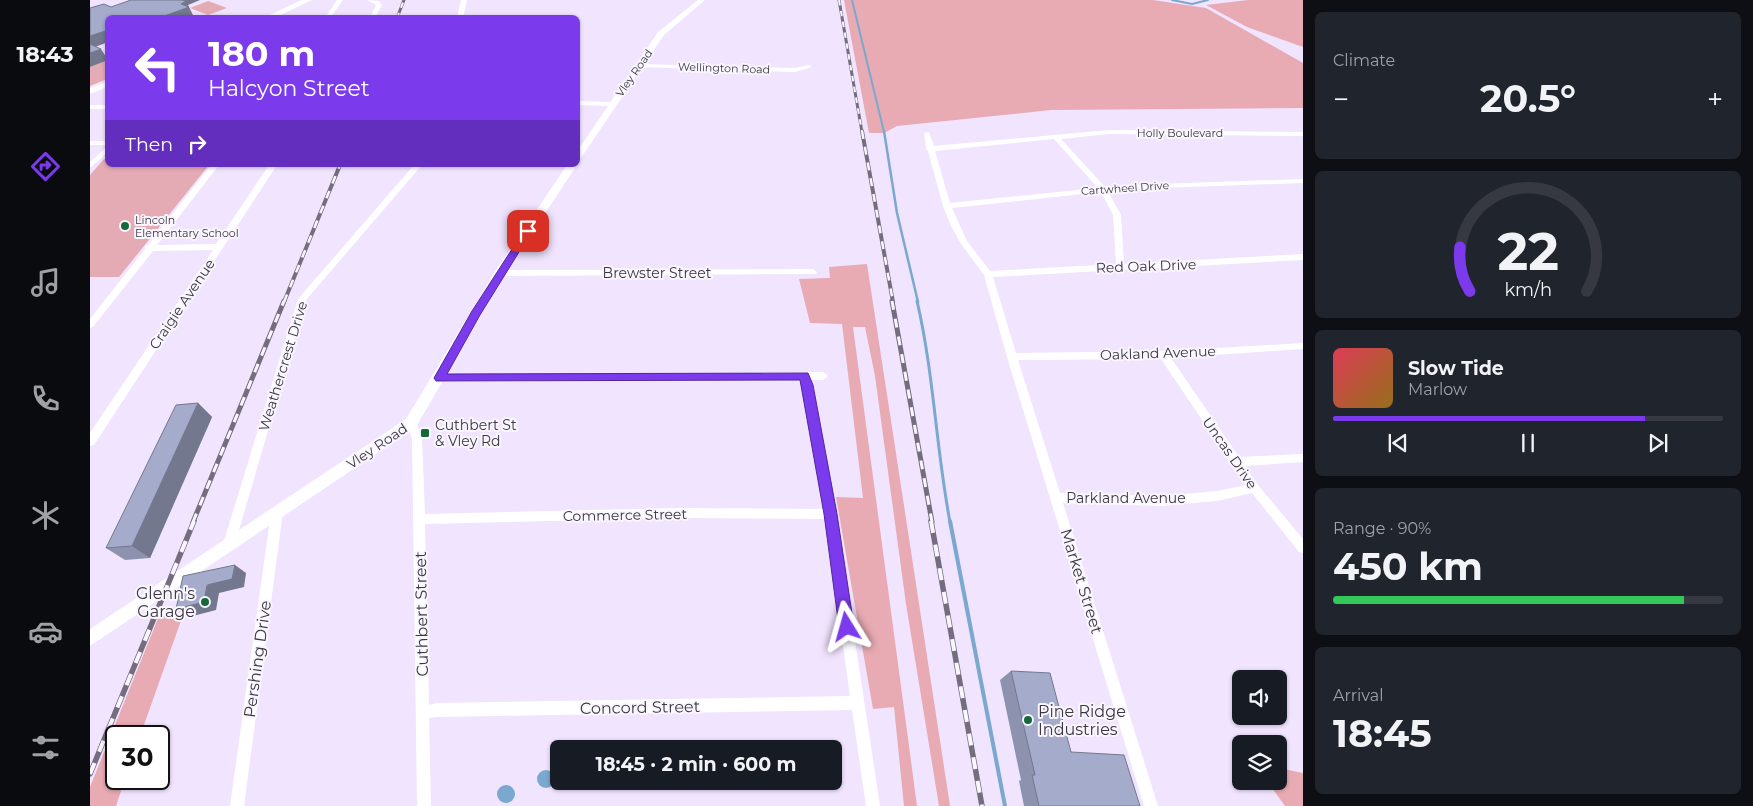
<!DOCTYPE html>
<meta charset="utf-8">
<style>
body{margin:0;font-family:Montserrat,sans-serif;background:#20242c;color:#f1f3f6;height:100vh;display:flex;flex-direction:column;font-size:19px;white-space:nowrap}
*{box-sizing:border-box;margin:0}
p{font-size:16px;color:#9ea1a6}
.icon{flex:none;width:28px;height:28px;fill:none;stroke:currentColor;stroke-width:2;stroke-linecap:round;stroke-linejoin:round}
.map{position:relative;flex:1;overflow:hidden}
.drawer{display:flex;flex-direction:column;gap:12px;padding:12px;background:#0d0f14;width:450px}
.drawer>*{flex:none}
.top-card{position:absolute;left:15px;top:15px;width:475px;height:152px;border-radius:8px;box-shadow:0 1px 4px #0004;background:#7c3aed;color:#fff;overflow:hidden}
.buttons{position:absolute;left:1142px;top:670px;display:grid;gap:10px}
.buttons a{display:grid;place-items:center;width:55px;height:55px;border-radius:8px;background:#171b24;box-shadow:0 1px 4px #0004;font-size:25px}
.speed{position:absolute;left:15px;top:725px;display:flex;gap:10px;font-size:25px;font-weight:700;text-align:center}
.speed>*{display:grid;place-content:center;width:65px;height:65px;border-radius:50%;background:#171b24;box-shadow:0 1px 4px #0004;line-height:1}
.speed .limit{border:2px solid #111;border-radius:8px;background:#fff;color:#111}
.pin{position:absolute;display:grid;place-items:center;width:42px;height:42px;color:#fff;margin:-21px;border-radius:10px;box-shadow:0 2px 8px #0006}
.me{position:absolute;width:55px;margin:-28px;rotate:352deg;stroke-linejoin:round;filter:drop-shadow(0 0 4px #0008)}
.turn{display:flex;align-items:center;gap:18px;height:105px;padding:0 20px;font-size:22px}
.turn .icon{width:65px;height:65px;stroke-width:2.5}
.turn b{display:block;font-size:35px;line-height:42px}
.then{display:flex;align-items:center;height:48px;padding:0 20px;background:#0003;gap:10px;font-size:19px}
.big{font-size:38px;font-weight:700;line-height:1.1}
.drawer .tile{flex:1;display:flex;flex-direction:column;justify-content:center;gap:8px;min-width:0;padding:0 18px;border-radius:8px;background:#20242c}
.drawer .dial{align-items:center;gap:0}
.dial svg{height:130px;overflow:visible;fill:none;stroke:#363941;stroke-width:7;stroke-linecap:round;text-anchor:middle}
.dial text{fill:#f1f3f6;stroke:none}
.song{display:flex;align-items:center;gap:15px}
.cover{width:60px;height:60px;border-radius:8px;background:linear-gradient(135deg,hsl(350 70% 55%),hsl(40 70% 35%))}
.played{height:5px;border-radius:2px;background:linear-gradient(90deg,#7c3aed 80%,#363941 80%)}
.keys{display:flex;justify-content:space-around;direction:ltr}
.heat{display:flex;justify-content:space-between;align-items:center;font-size:28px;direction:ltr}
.charge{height:8px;border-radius:4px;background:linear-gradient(90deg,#34c759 90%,#363941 0)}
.trip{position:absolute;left:460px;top:740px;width:292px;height:50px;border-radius:8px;background:#171b24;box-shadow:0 1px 4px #0004;font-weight:700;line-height:50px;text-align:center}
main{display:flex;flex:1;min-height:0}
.tab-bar{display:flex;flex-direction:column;width:90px;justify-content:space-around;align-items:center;background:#090b0e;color:#9ea1a6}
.tab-bar .icon{width:35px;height:35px}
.tab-bar .selected{color:#7c3aed}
.tab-bar b{font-size:22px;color:#f1f3f6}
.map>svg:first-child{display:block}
.green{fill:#e5abb4}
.forest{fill:#e8aab3}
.water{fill:#7ba8ce}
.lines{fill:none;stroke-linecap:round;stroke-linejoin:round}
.stream-far3{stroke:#7ba8ce;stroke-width:2}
.stream-far2{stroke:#7ba8ce;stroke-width:2.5}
.stream-far1{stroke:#7ba8ce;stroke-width:3}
.stream{stroke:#7ba8ce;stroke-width:4}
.minor{fill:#fff;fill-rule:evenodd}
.tertiary{fill:#fff;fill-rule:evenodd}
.secondary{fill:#fff;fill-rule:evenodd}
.rail-far3-casing{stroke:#756d7f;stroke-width:3}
.rail-far2-casing{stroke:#756d7f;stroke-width:4}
.rail-far1-casing{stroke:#756d7f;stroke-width:5}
.rail-casing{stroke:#756d7f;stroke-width:5.5}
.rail-far3{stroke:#f9f6fd;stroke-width:2;stroke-dasharray:5.5;stroke-linecap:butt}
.rail-far2{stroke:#f9f6fd;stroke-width:2.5;stroke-dasharray:8;stroke-linecap:butt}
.rail-far1{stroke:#f9f6fd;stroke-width:3;stroke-dasharray:9;stroke-linecap:butt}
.rail{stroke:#f9f6fd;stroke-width:4;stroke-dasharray:12;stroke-linecap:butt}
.wall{fill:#8d93af}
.shaded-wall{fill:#73788e}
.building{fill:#a4abcb;stroke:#73788e}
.route{fill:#7c3aed;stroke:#51269a}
.poi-dot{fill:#156839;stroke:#f9f6fd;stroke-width:2}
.labels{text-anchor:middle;stroke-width:4;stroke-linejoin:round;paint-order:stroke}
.far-street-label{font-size:11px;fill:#3c3643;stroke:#f9f6fd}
.far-poi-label{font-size:11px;fill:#3c3643;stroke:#f9f6fd;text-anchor:start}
.street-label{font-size:14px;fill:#3c3643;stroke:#f9f6fd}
.poi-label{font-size:14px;fill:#3c3643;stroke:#f9f6fd;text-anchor:start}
.near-street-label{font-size:16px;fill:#3c3643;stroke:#f9f6fd}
.near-poi-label{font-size:16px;fill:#3c3643;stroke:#f9f6fd;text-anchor:end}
</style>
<main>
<nav class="tab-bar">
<b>18:43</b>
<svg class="icon selected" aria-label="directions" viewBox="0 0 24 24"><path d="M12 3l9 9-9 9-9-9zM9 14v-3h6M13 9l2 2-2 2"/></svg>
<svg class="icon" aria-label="music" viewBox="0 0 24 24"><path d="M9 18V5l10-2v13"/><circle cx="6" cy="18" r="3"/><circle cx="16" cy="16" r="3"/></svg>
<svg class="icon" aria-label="phone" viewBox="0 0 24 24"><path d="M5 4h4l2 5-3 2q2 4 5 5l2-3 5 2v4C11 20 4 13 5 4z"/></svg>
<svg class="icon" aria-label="climate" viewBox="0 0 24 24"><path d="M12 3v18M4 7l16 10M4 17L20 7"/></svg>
<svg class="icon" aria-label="car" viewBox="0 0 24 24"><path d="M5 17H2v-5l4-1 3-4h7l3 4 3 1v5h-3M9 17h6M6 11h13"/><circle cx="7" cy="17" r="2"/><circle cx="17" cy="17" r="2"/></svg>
<svg class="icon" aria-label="filters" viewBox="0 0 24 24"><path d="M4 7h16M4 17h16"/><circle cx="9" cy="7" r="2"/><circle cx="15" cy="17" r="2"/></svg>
</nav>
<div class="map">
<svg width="1213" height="806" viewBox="0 0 1213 806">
<rect width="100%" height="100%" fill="#f1e4ff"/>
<!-- green -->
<g class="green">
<path d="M118,1L137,8L118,15L100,8Z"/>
<path d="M14,61H17V79L0,86V67Z"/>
<path d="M14,159L17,160L18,165H119L29,277H0V175Z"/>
</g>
<!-- forest -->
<g class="forest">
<path d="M754,0H1063L1116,8L1213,63V108L961,110L807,126L794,133H779Z"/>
<path d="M1158,0H1213V47L1157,27L1116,5Z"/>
<path d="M777,264L860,806H849L816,604L785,376L775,327H763L827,806H814L804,707L783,709L746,497L773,498L752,324L720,323L709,279L740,278L739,267Z"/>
<path d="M93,615L50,736H26V779H35L26,806H0V787L69,616Z"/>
<path d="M1189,768L1213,773V806H1195L1177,781H1189Z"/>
</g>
<!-- water -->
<g class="water">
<circle cx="456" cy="779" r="9"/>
<circle cx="416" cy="794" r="9"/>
</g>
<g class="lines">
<!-- stream-far3 -->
<g class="stream-far3">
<path d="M762,0L794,132"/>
<path d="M1082,0L1102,4L1118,0"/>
</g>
<!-- stream-far2 -->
<path class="stream-far2" d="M794,131L807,213L828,302"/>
<!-- stream-far1 -->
<path class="stream-far1" d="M827,301C844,374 846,449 860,522"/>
<!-- stream -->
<path class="stream" d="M860,521L915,806"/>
<!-- minor -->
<g class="minor">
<path d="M247,0H253L240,18H235Z"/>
<path d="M277,0L289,1L292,5L285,18H280L286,5Z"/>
<path d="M371,0H377L373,18H367Z"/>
<path d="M549,64L705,68L719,65L722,67L705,72L547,67L546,66Z"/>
<path d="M488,101L522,102L525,104L522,106L488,105Z"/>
<rect x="0" y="105" width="18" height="4"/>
<path d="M1019,130L1213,132V136L1019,134L971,139L1015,187L1041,185L1213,179V183L1041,189L1018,192L1031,215L1034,264L1213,254V260L903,277L926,353L1074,351L1213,343V349L1081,358L1149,457L1213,454V462L1155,466L1168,485L1213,539V553L1209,552L1162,493L1127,501L1071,506L973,503L1068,806H1054L917,357L894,275L871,244L861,226L853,206L838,151L836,149L834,133L839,132L844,146ZM964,139L1008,188L860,203L845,151ZM1011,192L1023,215L1026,264L900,271L877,241L862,208ZM1071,359L1139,460L1140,465L1143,466L1156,485L1127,491L1071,496L970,493L928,360Z"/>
<rect x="0" y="141" width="18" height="4"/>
<path d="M18,146V152L0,168V162Z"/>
<path d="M121,165H129L67,245L126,244L179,165H187L4,445L0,446V433L123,250L63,251L3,327L0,328V319L55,249V246L58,245Z"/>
<path d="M324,165H332L216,300L145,544L143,548L139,549L135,548L133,544L208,299Z"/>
<path d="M723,269L727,272L726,274L410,276L406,273L410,270Z"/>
<path d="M714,372H733L738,376L733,380H721L723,385L746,514L790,806H776L762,710L347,717L339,718L341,806H327L322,438L316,423L317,420H325L332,438L335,514L590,508L734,509L713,385L711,380L349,382L346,381L344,378L346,375ZM590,518L735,519L760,696L347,703L339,705L335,524Z"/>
<path d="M187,507L191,508L193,512L154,806H140L181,512L183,508Z"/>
</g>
<!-- tertiary -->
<g class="tertiary">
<path d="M608,0H615L574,35L491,158L488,159V150L568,32Z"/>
<path d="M477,165H487L415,274L326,427L0,646V629L316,419L406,270Z"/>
</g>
<!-- secondary -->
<g class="secondary">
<path d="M212,0H222L184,18H173Z"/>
<path d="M18,82V87L0,94V88Z"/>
</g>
<defs>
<g id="rail-far3">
<path d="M749,0L772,132"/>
<path d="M307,18L314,0"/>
</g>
<g id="rail-far2">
<path d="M772,131L803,302"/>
<path d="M194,302L250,165"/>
</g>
<g id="rail-far1">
<path d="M802,301L842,522"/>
<path d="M103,522L194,301"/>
</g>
<g id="rail">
<path d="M841,521L892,806"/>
<path d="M0,774L104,521"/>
</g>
</defs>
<!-- rail-far3 casing -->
<use href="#rail-far3" class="rail-far3-casing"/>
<!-- rail-far2 casing -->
<use href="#rail-far2" class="rail-far2-casing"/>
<!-- rail-far1 casing -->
<use href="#rail-far1" class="rail-far1-casing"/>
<!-- rail casing -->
<use href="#rail" class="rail-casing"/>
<!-- rail-far3 -->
<use href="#rail-far3" class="rail-far3"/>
<!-- rail-far2 -->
<use href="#rail-far2" class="rail-far2"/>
<!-- rail-far1 -->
<use href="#rail-far1" class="rail-far1"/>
<!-- rail -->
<use href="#rail" class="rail"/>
</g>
<!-- wall -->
<g class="wall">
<path d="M108,403L122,417L60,558L35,560L16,548Z"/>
<path d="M921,671L981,752L1050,806H934L929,781L931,780L910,680Z"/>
</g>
<!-- shaded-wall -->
<g class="shaded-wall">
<path d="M87,0H110L98,5L104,17L102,18H69Z"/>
<path d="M18,30V42L0,49V36Z"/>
<path d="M11,49L18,60L0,67V53Z"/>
<path d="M108,403L122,417L60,558L42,546Z"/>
<path d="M145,565L156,573L154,587L129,593L126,610L99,617L86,609Z"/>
</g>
<!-- building -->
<g class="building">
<path d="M41,0H92L96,1L91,4L99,7L69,18H18V30L0,36V8L14,4L21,7Z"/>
<path d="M0,44L11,49L0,53Z"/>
<path d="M108,403L42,546L16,548L86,405Z"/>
<path d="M145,565L142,579L117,585L114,602L86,609L93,576Z"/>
<path d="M921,671L960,673L981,752L1034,755L1050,806H949L942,775H945Z"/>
</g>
<!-- route -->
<path class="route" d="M438,228L442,231L390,315L357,374L718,373L723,385L747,514L764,627L762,632L757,635L752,632L749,627L734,514L710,380L346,381L344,378L382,311L435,229Z"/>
<!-- markers -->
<g class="poi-dot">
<circle cx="35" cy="226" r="5"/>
<rect x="330" y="428" width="10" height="10" rx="2.5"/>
<circle cx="115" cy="602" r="5"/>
<circle cx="938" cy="720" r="5"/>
</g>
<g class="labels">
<!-- far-street labels -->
<g class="far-street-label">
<text transform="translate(634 68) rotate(2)" y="4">Wellington Road</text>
<text transform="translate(544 73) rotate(-55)" y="4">Vley Road</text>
<text x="1090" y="137">Holly Boulevard</text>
<text transform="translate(1035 188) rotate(-4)" y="4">Cartwheel Drive</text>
</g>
<!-- far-poi labels -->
<g class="far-poi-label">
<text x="45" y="224">Lincoln<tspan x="45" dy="13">Elementary School</tspan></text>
</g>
<!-- street labels -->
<g class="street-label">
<text transform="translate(1056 266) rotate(-2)" y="5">Red Oak Drive</text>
<text x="567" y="278">Brewster Street</text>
<text transform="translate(92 304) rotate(-56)" y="5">Craigie Avenue</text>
<text transform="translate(1068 353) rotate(-2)" y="5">Oakland Avenue</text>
<text transform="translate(193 366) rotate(-73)" y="5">Weathercrest Drive</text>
<text transform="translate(287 446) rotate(-34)" y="5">Vley Road</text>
<text transform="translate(1140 453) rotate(55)" y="5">Uncas Drive</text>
<text x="1036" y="503">Parkland Avenue</text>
<text transform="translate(535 515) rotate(-1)" y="5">Commerce Street</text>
</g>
<!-- poi labels -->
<g class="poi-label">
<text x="345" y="430">Cuthbert St<tspan x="345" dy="16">&amp; Vley Rd</tspan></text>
</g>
<!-- near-street labels -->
<g class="near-street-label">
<text transform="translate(992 581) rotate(73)" y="6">Market Street</text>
<text transform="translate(331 614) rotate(-91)" y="6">Cuthbert Street</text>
<text transform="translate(167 659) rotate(-82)" y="6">Pershing Drive</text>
<text transform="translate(550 707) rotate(-1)" y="6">Concord Street</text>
</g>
<!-- near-poi labels -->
<g class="near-poi-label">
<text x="105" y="599">Glenn's<tspan x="105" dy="18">Garage</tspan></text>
<text x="948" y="717" text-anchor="start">Pine Ridge<tspan x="948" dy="18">Industries</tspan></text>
</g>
</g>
</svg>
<div class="buttons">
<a><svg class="icon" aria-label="sound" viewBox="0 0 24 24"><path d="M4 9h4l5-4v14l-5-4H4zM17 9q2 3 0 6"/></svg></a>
<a><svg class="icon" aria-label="layers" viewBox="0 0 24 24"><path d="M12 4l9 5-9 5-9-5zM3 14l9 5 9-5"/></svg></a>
</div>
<div class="speed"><div class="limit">30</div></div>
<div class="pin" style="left:438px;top:231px;background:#d93025"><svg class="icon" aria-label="arrive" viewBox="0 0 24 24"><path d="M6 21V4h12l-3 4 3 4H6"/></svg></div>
<svg class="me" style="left:757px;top:627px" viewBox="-20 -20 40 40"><path d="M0-17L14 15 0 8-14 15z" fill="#7c3aed" stroke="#fff" stroke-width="4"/></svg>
<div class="trip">18:45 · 2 min · 600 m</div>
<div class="top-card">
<div class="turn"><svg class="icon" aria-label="left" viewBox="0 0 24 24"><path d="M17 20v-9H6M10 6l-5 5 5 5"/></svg><div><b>180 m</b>Halcyon Street</div></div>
<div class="then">Then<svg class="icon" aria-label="right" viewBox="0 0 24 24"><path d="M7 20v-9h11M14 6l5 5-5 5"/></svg></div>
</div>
</div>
<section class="drawer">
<div class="tile"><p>Climate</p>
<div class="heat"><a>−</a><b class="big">20.5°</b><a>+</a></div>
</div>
<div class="tile dial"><svg viewBox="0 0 100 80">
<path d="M14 69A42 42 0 1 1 86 69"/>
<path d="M14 69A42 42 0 0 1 8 42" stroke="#7c3aed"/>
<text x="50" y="56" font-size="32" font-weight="700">22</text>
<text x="50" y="72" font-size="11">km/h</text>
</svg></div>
<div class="tile">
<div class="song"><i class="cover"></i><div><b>Slow Tide</b><p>Marlow</p></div></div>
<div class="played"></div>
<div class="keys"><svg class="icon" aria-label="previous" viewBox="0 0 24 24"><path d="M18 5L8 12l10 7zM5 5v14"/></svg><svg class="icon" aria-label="pause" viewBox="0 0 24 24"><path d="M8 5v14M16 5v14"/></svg><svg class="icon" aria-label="next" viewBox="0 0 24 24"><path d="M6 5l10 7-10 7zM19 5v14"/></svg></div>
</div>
<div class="tile"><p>Range · 90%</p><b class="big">450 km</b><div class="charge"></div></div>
<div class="tile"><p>Arrival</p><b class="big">18:45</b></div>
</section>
</main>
